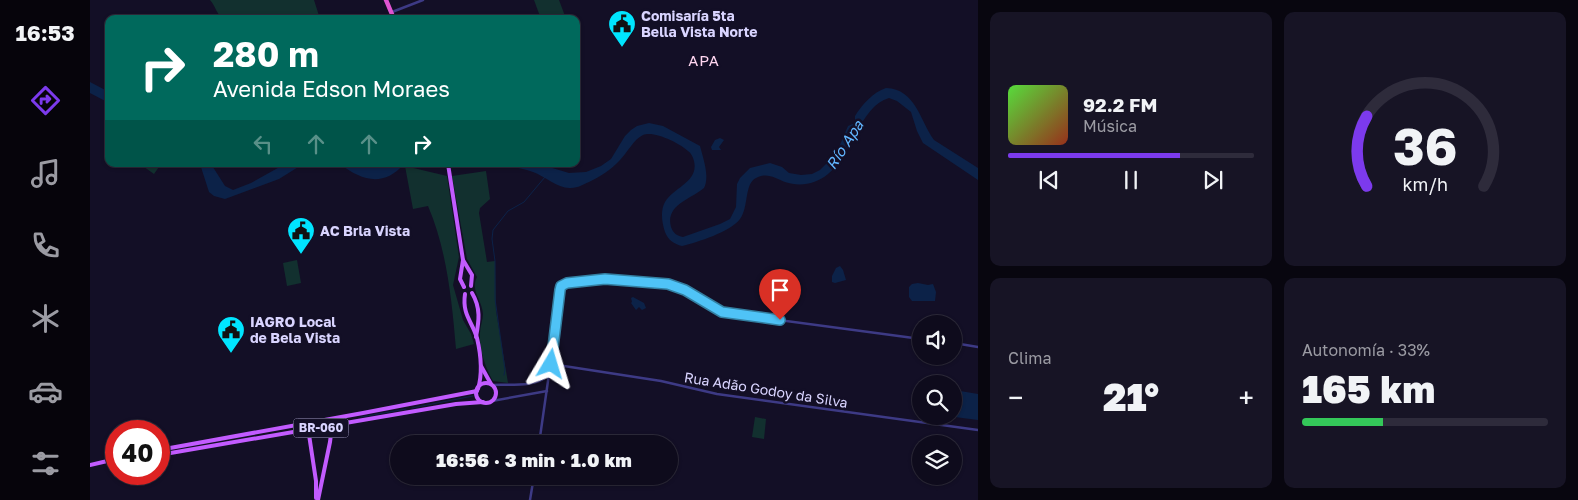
<!DOCTYPE html>
<html lang="es">
<meta charset="utf-8">
<style>
body{margin:0;font-family:"Golos Text",sans-serif;background:#171425;color:#f1f3f6;height:100vh;display:flex;flex-direction:column;font-size:19px;white-space:nowrap}
*{box-sizing:border-box;margin:0}
p{font-size:16px;color:#9b9ba3}
.icon{flex:none;width:28px;height:28px;fill:none;stroke:currentColor;stroke-width:2;stroke-linecap:round;stroke-linejoin:round}
.map{position:relative;flex:1;overflow:hidden}
.details{display:flex;flex-direction:column;gap:12px;padding:12px;background:#08060f;width:600px}
.details>*{flex:none}
.top-card{position:absolute;left:15px;top:15px;width:475px;height:152px;border-radius:10px;box-shadow:0 1px 4px #0004,0 0 0 1px #2e2b3b;background:#00695c;color:#fff;overflow:hidden}
.controls{position:absolute;left:822px;top:315px;display:grid;gap:10px}
.controls a{display:grid;place-items:center;width:50px;height:50px;border-radius:50%;background:#0e0b1c;box-shadow:0 1px 4px #0004,0 0 0 1px #2e2b3b;font-size:25px}
.speed{position:absolute;left:15px;top:420px;display:flex;gap:10px;font-size:25px;font-weight:700;text-align:center}
.speed>*{display:grid;place-content:center;width:65px;height:65px;border-radius:50%;background:#0e0b1c;box-shadow:0 1px 4px #0004,0 0 0 1px #2e2b3b;line-height:1}
.speed .limit{border:8px solid #d22;background:#fff;color:#111}
.pin{position:absolute;display:grid;place-items:center;width:42px;height:42px;color:#fff;margin:-51px -21px;border-radius:50% 50% 50% 0;rotate:-45deg;box-shadow:0 0 5px #0007}
.pin .icon{rotate:45deg}
.me{position:absolute;width:55px;margin:-28px;rotate:7deg;stroke-linejoin:round;filter:drop-shadow(0 0 4px #0008)}
.turn{display:flex;align-items:center;gap:18px;height:105px;padding:0 25px;font-size:22px}
.turn .icon{width:65px;height:65px;stroke-width:2.5}
.turn b{display:block;font-size:35px;line-height:42px}
.lanes{display:flex;align-items:center;height:48px;padding:0 25px;background:#0003;justify-content:center;gap:25px;direction:ltr}
.lanes .off{opacity:.35}
.big{font-size:38px;font-weight:800;line-height:1.1}
.details .widget{flex:1;display:flex;flex-direction:column;justify-content:center;gap:8px;min-width:0;padding:0 18px;border-radius:10px;background:#171425}
.details .dial{align-items:center;gap:0}
.dial svg{height:130px;overflow:visible;fill:none;stroke:#2e2b3b;stroke-width:7;stroke-linecap:round;text-anchor:middle}
.dial text{fill:#f1f3f6;stroke:none}
.song{display:flex;align-items:center;gap:15px}
.cover{width:60px;height:60px;border-radius:8px;background:linear-gradient(135deg,hsl(110 70% 55%),hsl(10 70% 35%))}
.played{height:5px;border-radius:2px;background:linear-gradient(90deg,#7c3aed 70%,#2e2b3b 70%)}
.keys{display:flex;justify-content:space-around;direction:ltr}
.heat{display:flex;justify-content:space-between;align-items:center;font-size:28px;direction:ltr}
.charge{height:8px;border-radius:4px;background:linear-gradient(90deg,#34c759 33%,#2e2b3b 0)}
.details .tiles{flex:1;display:grid;gap:12px;grid-template-columns:repeat(2,1fr)}
.trip{position:absolute;left:300px;top:435px;width:288px;height:50px;border-radius:25px;background:#0e0b1c;box-shadow:0 1px 4px #0004,0 0 0 1px #2e2b3b;font-weight:800;line-height:50px;text-align:center}
main{display:flex;flex:1;min-height:0}
.menu{display:flex;flex-direction:column;width:90px;justify-content:space-around;align-items:center;background:#06040b;color:#9b9ba3}
.menu .icon{width:35px;height:35px}
.menu .active{color:#7c3aed}
.menu b{font-size:22px;color:#f1f3f6}
.map>svg:first-child{display:block}
.green{fill:#12302f}
.water{fill:#0c2248}
.lines{fill:none;stroke-linecap:round;stroke-linejoin:round}
.stream{stroke:#0c2248;stroke-width:1}
.tertiary{stroke:#3d3a85;stroke-width:2.5}
.primary{stroke:#c25bff;stroke-width:4}
.trunk{stroke:#e055d1;stroke-width:4.5}
.route-casing{stroke:#337fa1;stroke-width:12}
.route{stroke:#4fc3f7;stroke-width:9}
.labels{text-anchor:middle;stroke-width:5;stroke-linejoin:round;paint-order:stroke}
.shield{fill:#130f26;stroke:#9e99be;stroke-width:1}
.shield-label{font-size:12px;font-weight:bold;fill:#d9d4ff}
.poi-label{font-size:14px;font-weight:bold;fill:#d9d4ff;stroke:#130f26;text-anchor:start}
.street-label{font-size:14px;fill:#d9d4ff;stroke:#130f26}
.neighbourhood-label{font-size:15px;letter-spacing:1px;fill:#ffd6f0;stroke:#130f26}
.water-label{font-size:15px;font-style:italic;fill:#62b6ff;stroke:#130f26}
</style>
<main>
<nav class="menu">
<b>16:53</b>
<svg class="icon active" aria-label="directions" viewBox="0 0 24 24"><path d="M12 3l9 9-9 9-9-9zM9 14v-3h6M13 9l2 2-2 2"/></svg>
<svg class="icon" aria-label="music" viewBox="0 0 24 24"><path d="M9 18V5l10-2v13"/><circle cx="6" cy="18" r="3"/><circle cx="16" cy="16" r="3"/></svg>
<svg class="icon" aria-label="phone" viewBox="0 0 24 24"><path d="M5 4h4l2 5-3 2q2 4 5 5l2-3 5 2v4C11 20 4 13 5 4z"/></svg>
<svg class="icon" aria-label="climate" viewBox="0 0 24 24"><path d="M12 3v18M4 7l16 10M4 17L20 7"/></svg>
<svg class="icon" aria-label="car" viewBox="0 0 24 24"><path d="M5 17H2v-5l4-1 3-4h7l3 4 3 1v5h-3M9 17h6M6 11h13"/><circle cx="7" cy="17" r="2"/><circle cx="17" cy="17" r="2"/></svg>
<svg class="icon" aria-label="filters" viewBox="0 0 24 24"><path d="M4 7h16M4 17h16"/><circle cx="9" cy="7" r="2"/><circle cx="15" cy="17" r="2"/></svg>
</nav>
<div class="map">
<svg width="888" height="500" viewBox="0 0 888 500">
<rect width="100%" height="100%" fill="#130f26"/>
<!-- green -->
<g class="green">
<path d="M120,0H224L230,19H133C126,13 126,7 120,0Z"/>
<path d="M444,0H469L475,16L468,19H451Z"/>
<path d="M50,164H71L64,174Z"/>
<path d="M315,166L357,176L369,257L363,285L373,320L381,334L384,344L366,349C362,302 357,250 338,206L323,209Z"/>
<path d="M396,171L400,199L390,208L389,213L397,262L405,261L406,311L418,383L403,381C395,367 389,349 390,333C390,326 393,320 393,314C392,299 380,291 387,277L377,259L362,176Z"/>
<path d="M207,260L211,283L197,286L193,263Z"/>
<path d="M665,417L676,419L674,439L662,437Z"/>
</g>
<!-- water -->
<g class="water">
<path d="M0,82L19,92V103L0,93Z"/>
<path d="M796,88C826,89 830,121 844,140L888,168V180L833,143L827,131L821,112L807,101L799,98C770,106 763,154 738,174C726,184 710,187 695,182C685,178 677,172 666,178C654,184 659,207 650,219C640,232 608,242 592,246C584,244 578,240 575,232C572,223 570,211 575,202C584,187 609,182 604,161C603,157 601,153 598,151C590,143 563,130 553,135C544,139 537,153 530,160C521,170 511,176 499,182C494,184 488,188 481,188C468,189 455,176 443,172C430,167 415,166 402,164H449L479,173L496,172L511,166L521,159L535,136L541,130L547,126L559,123L573,126L610,146C613,158 620,176 614,188C601,199 575,205 581,227C583,233 587,236 593,237L630,224L640,219L646,207L647,184L650,178L660,168L680,163L692,167L699,173L711,175L722,174L730,170L746,154L758,126L765,123V116C772,105 783,92 796,88Z"/>
<path d="M630,138L634,140L629,147L631,150H622L621,147L625,140Z"/>
<path d="M110,164H121L135,186L143,190L161,183L195,164H213L189,179L135,199L124,196L119,192Z"/>
<path d="M250,164H271L285,168L302,164H314C293,188 271,180 250,164Z"/>
<path d="M750,266L753,270L756,280L745,283L742,282V276L746,268Z"/>
<path d="M828,283L838,285L843,284L846,292L845,301H822L819,297V287L822,284Z"/>
<path d="M543,297L554,303L556,308L552,310L549,307L546,310L541,303L542,302L541,298Z"/>
<path d="M864,390L888,394V420L857,416H864Z"/>
</g>
<g class="lines">
<!-- stream -->
<g class="stream">
<path d="M414,375L415,370L405,299V261L402,239L403,230L418,211L434,202L455,177"/>
<path d="M322,408L383,396"/>
<path d="M271,417L316,409"/>
</g>
<!-- tertiary -->
<g class="tertiary">
<path d="M302,12L333,0"/>
<path d="M864,343L888,347"/>
<path d="M461,364L571,381L627,394L888,430"/>
<path d="M402,385C417,384 447,388 458,375"/>
<path d="M402,401L457,391"/>
<path d="M449,444L471,290V286L477,283L521,279L578,284L595,290L628,310L637,313L831,339"/>
<path d="M440,500L444,476"/>
</g>
<!-- primary -->
<g class="primary">
<path d="M358,164L373,260L370,279L374,287"/>
<path d="M373,260L382,275L381,286"/>
<path d="M382,293C391,308 389,321 386,337"/>
<path d="M375,294C372,315 382,321 387,338C391,355 393,372 388,389"/>
<path d="M391,366L401,384"/>
<circle cx="396" cy="393" r="10"/>
<path d="M218,428L226,481V498"/>
<path d="M69,450L273,413L387,391"/>
<path d="M69,455L366,404L393,402"/>
<path d="M0,465L26,459"/>
<path d="M228,500L240,442L241,434L238,420"/>
</g>
<!-- trunk -->
<path class="trunk" d="M296,0L304,19"/>
</g>
<g class="lines">
<defs>
<path id="route" d="M461,364L470,290L471,286L477,283L515,279L578,284L595,290L632,312L690,320"/>
</defs>
<!-- route casing -->
<use href="#route" class="route-casing"/>
<!-- route -->
<use href="#route" class="route"/>
</g>
<!-- icons -->
<defs>
<symbol id="civic-pin" viewBox="-11 -11 22 30"><path d="M0 17L-7.5 6A9.5 9.5 0 1 1 7.5 6Z" fill="#00e5ff" stroke="#130f26"/><path d="M-.6-6.5H3V-4.5H.6V-3L4-1V1h2V6H-6V1h2V-1L-.6-3ZM-1.2 2.5V6h2.4V2.5Z" fill="#111"/></symbol>
</defs>
<g fill-rule="evenodd">
<use href="#civic-pin" x="516" y="8" width="32" height="43"/>
<use href="#civic-pin" x="195" y="215" width="32" height="43"/>
<use href="#civic-pin" x="125" y="314" width="32" height="43"/>
</g>
<g class="labels">
<!-- shield labels -->
<rect class="shield" x="203.5" y="418.5" width="55" height="19" rx="4"/>
<g class="shield-label">
<text x="231" y="432">BR-060</text>
</g>
<!-- poi labels -->
<g class="poi-label">
<text x="551" y="21">Comisaría 5ta<tspan x="551" dy="16">Bella Vista Norte</tspan></text>
<text x="230" y="236">AC Brla Vista</text>
<text x="160" y="327">IAGRO Local<tspan x="160" dy="16">de Bela Vista</tspan></text>
</g>
<!-- street labels -->
<g class="street-label">
<text transform="translate(676 390) rotate(9)" y="5">Rua Adão Godoy da Silva</text>
</g>
<!-- neighbourhood labels -->
<g class="neighbourhood-label">
<text x="614" y="66">APA</text>
</g>
<!-- water labels -->
<g class="water-label">
<text transform="translate(755 145) rotate(-57)" y="5">Río Apa</text>
</g>
</g>
</svg>
<div class="controls">
<a><svg class="icon" aria-label="sound" viewBox="0 0 24 24"><path d="M4 9h4l5-4v14l-5-4H4zM17 9q2 3 0 6"/></svg></a>
<a><svg class="icon" aria-label="search" viewBox="0 0 24 24"><circle cx="10" cy="10" r="6"/><path d="M15 15l6 6"/></svg></a>
<a><svg class="icon" aria-label="layers" viewBox="0 0 24 24"><path d="M12 4l9 5-9 5-9-5zM3 14l9 5 9-5"/></svg></a>
</div>
<div class="speed"><div class="limit">40</div></div>
<div class="pin" style="left:690px;top:320px;background:#d93025"><svg class="icon" aria-label="arrive" viewBox="0 0 24 24"><path d="M6 21V4h12l-3 4 3 4H6"/></svg></div>
<svg class="me" style="left:461px;top:364px" viewBox="-20 -20 40 40"><path d="M0-17L14 15 0 8-14 15z" fill="#4fc3f7" stroke="#fff" stroke-width="4"/></svg>
<div class="trip">16:56 · 3 min · 1.0 km</div>
<div class="top-card">
<div class="turn"><svg class="icon" aria-label="right" viewBox="0 0 24 24"><path d="M7 20v-9h11M14 6l5 5-5 5"/></svg><div><b>280 m</b>Avenida Edson Moraes</div></div>
<div class="lanes"><svg class="icon off" aria-label="left" viewBox="0 0 24 24"><path d="M17 20v-9H6M10 6l-5 5 5 5"/></svg><svg class="icon off" aria-label="ahead" viewBox="0 0 24 24"><path d="M12 20V5M6 11l6-6 6 6"/></svg><svg class="icon off" aria-label="ahead" viewBox="0 0 24 24"><path d="M12 20V5M6 11l6-6 6 6"/></svg><svg class="icon" aria-label="right" viewBox="0 0 24 24"><path d="M7 20v-9h11M14 6l5 5-5 5"/></svg></div>
</div>
</div>
<section class="details">
<div class="tiles">
<div class="widget">
<div class="song"><i class="cover"></i><div><b>92.2 FM</b><p>Música</p></div></div>
<div class="played"></div>
<div class="keys"><svg class="icon" aria-label="previous" viewBox="0 0 24 24"><path d="M18 5L8 12l10 7zM5 5v14"/></svg><svg class="icon" aria-label="pause" viewBox="0 0 24 24"><path d="M8 5v14M16 5v14"/></svg><svg class="icon" aria-label="next" viewBox="0 0 24 24"><path d="M6 5l10 7-10 7zM19 5v14"/></svg></div>
</div>
<div class="widget dial"><svg viewBox="0 0 100 80">
<path d="M14 69A42 42 0 1 1 86 69"/>
<path d="M14 69A42 42 0 0 1 14 26" stroke="#7c3aed"/>
<text x="50" y="56" font-size="32" font-weight="700">36</text>
<text x="50" y="72" font-size="11">km/h</text>
</svg></div>
<div class="widget"><p>Clima</p>
<div class="heat"><a>−</a><b class="big">21°</b><a>+</a></div>
</div>
<div class="widget"><p>Autonomía · 33%</p><b class="big">165 km</b><div class="charge"></div></div>
</div>
</section>
</main>
